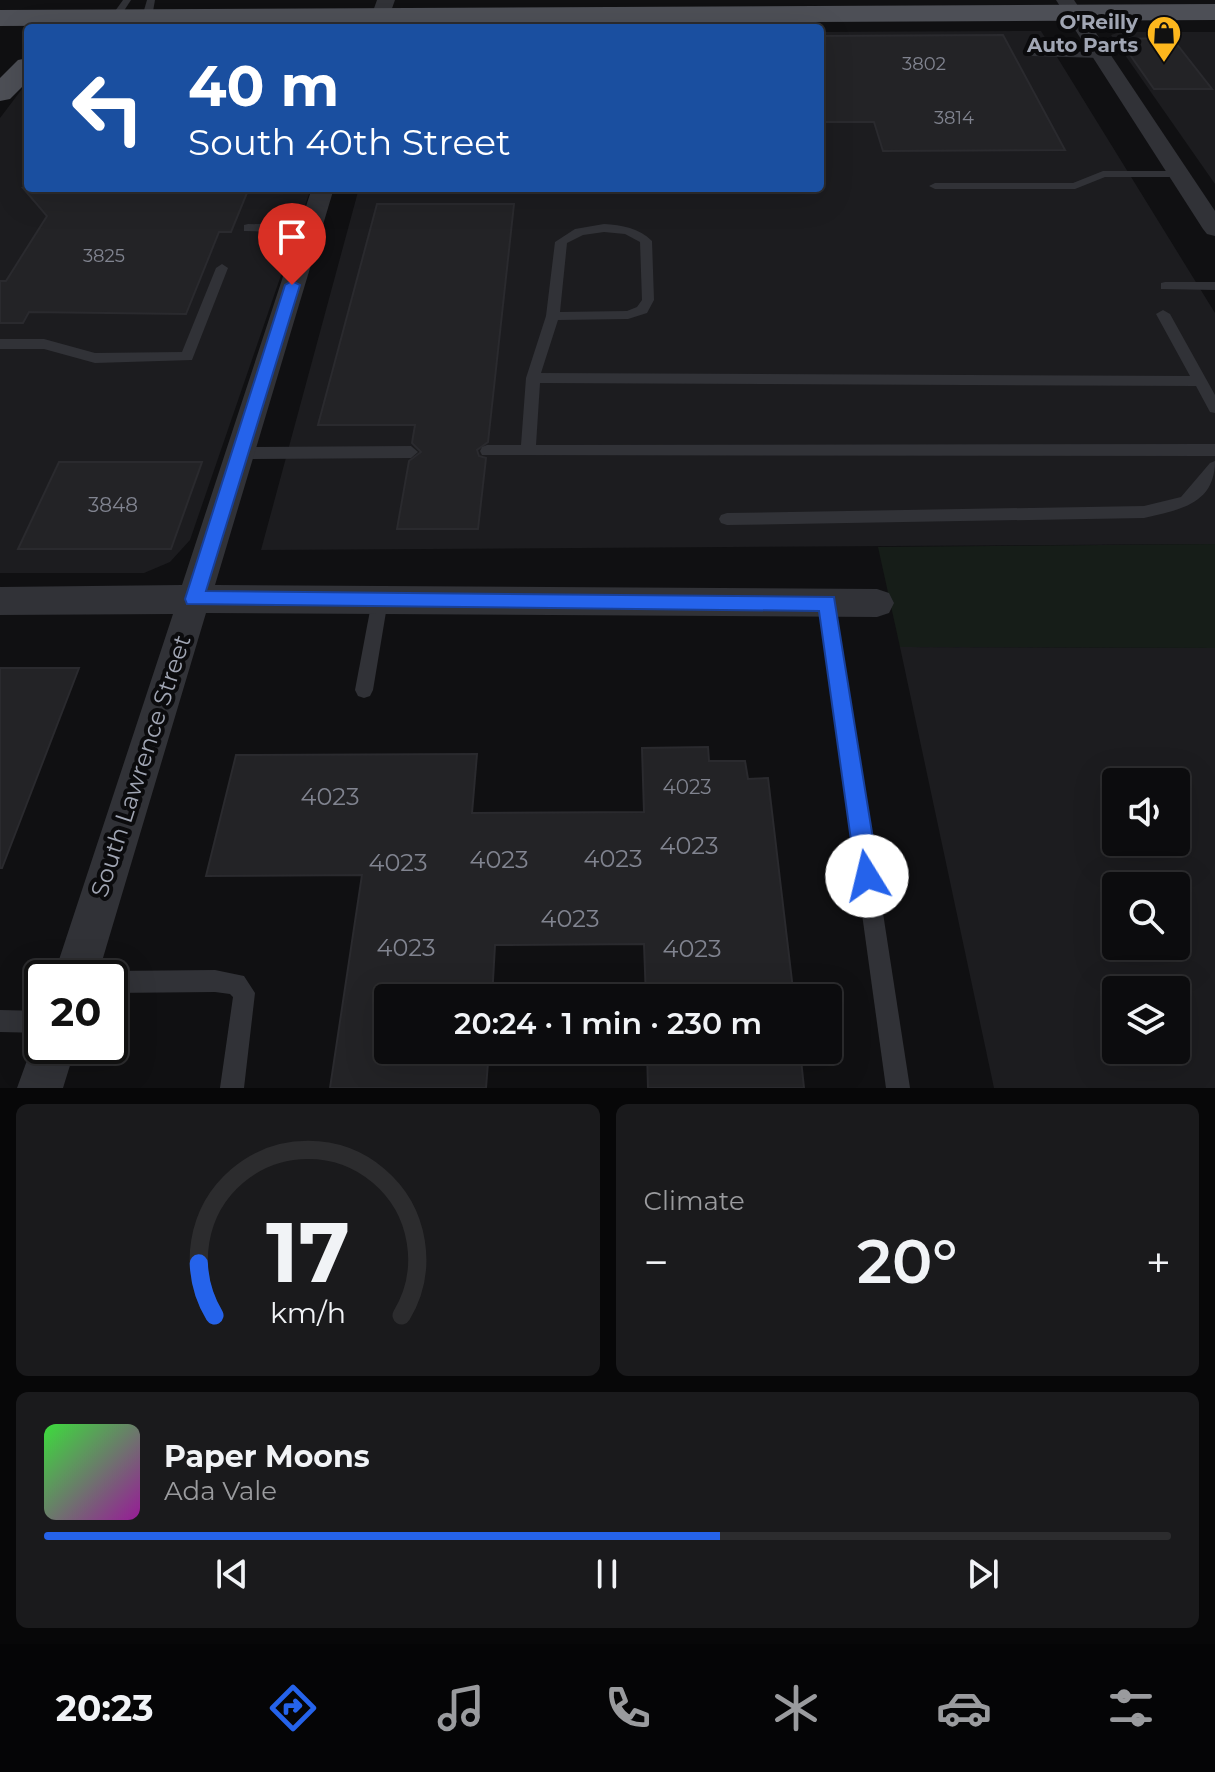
<!DOCTYPE html>
<meta charset="utf-8">
<style>
body{margin:0;font-family:Montserrat,sans-serif;background:#1a1a1c;color:#f1f3f6;height:100vh;display:flex;flex-direction:column;font-size:30px;white-space:nowrap}
*{box-sizing:border-box;margin:0}
p{font-size:26px;color:#9a9b9e}
.icon{flex:none;width:44px;height:44px;fill:none;stroke:currentColor;stroke-width:2;stroke-linecap:round;stroke-linejoin:round}
.map{position:relative;height:1088px;overflow:hidden}
.panel{display:flex;flex-direction:column;gap:16px;padding:16px;background:#070708;flex:1}
.panel>*{flex:none}
.guide{position:absolute;left:24px;top:24px;width:800px;height:168px;border-radius:8px;box-shadow:0 8px 32px #0002,0 0 0 2px #2c2c2e;background:#1a4fa0;color:#fff;overflow:hidden}
.controls{position:absolute;left:1102px;top:768px;display:grid;gap:16px}
.controls a{display:grid;place-items:center;width:88px;height:88px;border-radius:8px;background:#0c0c0e;box-shadow:0 8px 32px #0002,0 0 0 2px #2c2c2e;font-size:40px}
.speed{position:absolute;left:24px;top:960px;display:flex;gap:16px;font-size:40px;font-weight:700;text-align:center}
.speed>*{display:grid;place-content:center;width:104px;height:104px;border-radius:50%;background:#0c0c0e;box-shadow:0 8px 32px #0002,0 0 0 2px #2c2c2e;line-height:1}
.speed .limit{border:4px solid #111;border-radius:12px;background:#fff;color:#111}
.pin{position:absolute;display:grid;place-items:center;width:68px;height:68px;color:#fff;margin:-82px -34px;border-radius:50% 50% 50% 0;rotate:-45deg;box-shadow:0 0 8px #0007}
.pin .icon{rotate:45deg}
.me{position:absolute;width:88px;margin:-44px;rotate:351deg;stroke-linejoin:round;filter:drop-shadow(0 0 6px #0008)}
.turn{display:flex;align-items:center;gap:28px;height:168px;padding:0 32px;font-size:36px}
.turn .icon{width:104px;height:104px;stroke-width:2.5}
.turn b{display:block;font-size:56px;line-height:68px}
.big{font-size:60px;font-weight:600;line-height:1.1}
.panel .tile{flex:1;display:flex;flex-direction:column;justify-content:center;gap:12px;min-width:0;padding:0 28px;border-radius:12px;background:#1a1a1c}
.panel .dial{align-items:center;gap:0}
.dial svg{height:208px;overflow:visible;fill:none;stroke:#2c2c2e;stroke-width:7;stroke-linecap:round;text-anchor:middle}
.dial text{fill:#f1f3f6;stroke:none}
.song{display:flex;align-items:center;gap:24px}
.cover{width:96px;height:96px;border-radius:12px;background:linear-gradient(135deg,hsl(120 70% 55%),hsl(300 70% 35%))}
.played{height:8px;border-radius:4px;background:linear-gradient(90deg,#2563eb 60%,#2c2c2e 60%)}
.keys{display:flex;justify-content:space-around;direction:ltr}
.heat{display:flex;justify-content:space-between;align-items:center;font-size:44px;direction:ltr}
.panel .tiles{flex:1;display:grid;gap:16px;grid-template-columns:1fr 1fr}
.tile:last-child{grid-column:span 2}
.trip{position:absolute;left:374px;top:984px;width:468px;height:80px;border-radius:8px;background:#0c0c0e;box-shadow:0 8px 32px #0002,0 0 0 2px #2c2c2e;font-weight:600;line-height:80px;text-align:center}
.menu{display:flex;height:128px;justify-content:space-around;align-items:center;background:#050506;color:#9a9b9e}
.menu .icon{width:56px;height:56px}
.menu .on{color:#2563eb}
.menu b{font-size:36px;color:#f1f3f6}
.map>svg:first-child{display:block}
.built{fill:#1c1c1f;fill-rule:evenodd}
.green{fill:#161d18}
.building{fill:#232326;stroke:#2a2a2e;stroke-width:2}
.lines{fill:none;stroke-linecap:round;stroke-linejoin:round}
.lane{fill:#313237;fill-rule:evenodd}
.street{fill:#313237;fill-rule:evenodd}
.primary{fill:#4d4f56;fill-rule:evenodd}
.route{fill:#2563eb;stroke:#184099;stroke-width:2}
.labels{text-anchor:middle;stroke-width:8;stroke-linejoin:round;paint-order:stroke}
.far-number-label{font-size:18px;fill:#818490}
.far-poi-label{font-size:20px;font-weight:bold;fill:#a1a6b4;stroke:#0b0b0d;text-anchor:end}
.number-label{font-size:20px;fill:#818490}
.street-label{font-size:24px;fill:#a1a6b4;stroke:#0b0b0d}
.near-number-label{font-size:24px;fill:#818490}
</style>
<div class="map">
<svg width="1215" height="1088" viewBox="0 0 1215 1088">
<rect width="100%" height="100%" fill="#101012"/>
<!-- built -->
<g class="built">
<path d="M1041,31L1215,313V544L261,550L359,188H820V32Z"/>
<path d="M1120,32H1215V184L1111,35Z"/>
<path d="M28,81V188H311L190,540L170,562L144,573H0V118Z"/>
<path d="M900,647L1215,648V1088H994ZM1116,782H1176V842H1116ZM1116,886H1176V946H1116ZM1116,990H1176V1050H1116Z"/>
</g>
<!-- green -->
<path class="green" d="M1215,544V648L900,647L878,547Z"/>
<!-- building -->
<g class="building">
<path d="M1003,35L1065,150L883,151L874,122H820V36Z"/>
<path d="M1172,38L1212,89H1154L1119,39Z"/>
<path d="M23,188H249L231,232H219L186,314L29,312L23,323H0V281H6L47,216Z"/>
<path d="M377,204H514L488,442L477,450L479,456L486,458L478,529H397L409,461L421,452L412,443L415,425H318Z"/>
<path d="M59,462H202L171,549H18Z"/>
<path d="M0,668H79L2,868H0Z"/>
<path d="M708,747L709,761H745L748,779L768,778L794,998H646L644,944L495,945L492,998H388V1050H489L486,1088H330L362,875L206,876L236,755L477,754L472,813L644,812L642,748Z"/>
<path d="M647,1050H800L804,1088H648Z"/>
</g>
<g class="lines">
<!-- lane -->
<g class="lane">
<path d="M123,0H131L118,20H112L110,18Z"/>
<path d="M147,0H155L152,17L147,20L142,17Z"/>
<path d="M774,10L779,13L782,28H772L769,13Z"/>
<path d="M1035,51L1101,52L1106,55L1101,58L1032,56L1030,54Z"/>
<path d="M1103,171H1179L1185,174L1179,177H1105L1075,189H935L929,186L935,183H1073Z"/>
<path d="M248,224L310,225L316,229L310,233L244,231V225Z"/>
<path d="M604,224C622,225 639,228 652,241L654,300L647,313L628,319L558,320L541,373L1190,376L1156,314L1163,310L1170,314L1215,395V413L1210,412L1196,386L540,383L536,445L1215,444V456L482,455L480,451L482,447L487,445H521L526,378L546,316L555,242L575,229ZM604,232L625,234L640,242L642,300L637,307L627,311L560,312L567,243L583,235Z"/>
<path d="M222,264L228,268L192,360L95,363L44,349H0V339H44L95,353L182,352L216,268Z"/>
<path d="M1165,282H1215V290L1161,289V283Z"/>
<path d="M411,446L418,452L411,458L240,459L233,453L240,447Z"/>
<path d="M1215,461C1215,505 1178,510 1144,518L727,525L721,523L719,519L721,515L727,513L1144,506L1181,497L1210,463Z"/>
<path d="M380,593L386,595L388,600L373,690L370,696L364,698L358,696L355,690L372,600L374,595Z"/>
<path d="M827,595L833,597L835,602L910,1088H886L819,602L821,597Z"/>
<path d="M215,970L244,976L255,993L244,1088H220L233,997L230,994L215,992L110,993V978H101L102,974L110,971Z"/>
<path d="M0,1010L42,1011V1033L0,1032Z"/>
</g>
<!-- street -->
<g class="street">
<path d="M377,0H395L385,28H367Z"/>
<path d="M1056,0H1074L1215,211V236L1207,234L1203,229Z"/>
<path d="M312,188H334L215,585L877,589L889,593L894,603L889,613L877,617L206,613L97,978H53L173,614L0,615V587L182,585Z"/>
<path d="M42,1028V1046H76L63,1088H17L38,1030Z"/>
</g>
<!-- primary -->
<g class="primary">
<path d="M1215,4V20L0,26V10Z"/>
<path d="M28,58V81L10,99L0,101V78L18,60Z"/>
</g>
</g>
<!-- route -->
<path class="route" d="M292,281L300,285L206,591L834,597L879,876L876,884L867,887L859,884L856,876L819,611L187,604L185,599L285,285Z"/>
<!-- icons -->
<defs>
<symbol id="shop-pin" viewBox="-11 -11 22 30"><path d="M0 17L-7.5 6A9.5 9.5 0 1 1 7.5 6Z" fill="#fdb71d" stroke="#0b0b0d"/><path d="M-5-2.5h2.3a2.7 3.5 0 0 1 5.4 0H5L5.5 6h-11ZM-1.5-2.5h3a1.5 2.3 0 0 0-3 0Z" fill="#111"/></symbol>
</defs>
<g fill-rule="evenodd">
<use href="#shop-pin" x="1144" y="13" width="40" height="54"/>
</g>
<g class="labels">
<!-- far-number labels -->
<g class="far-number-label">
<text x="924" y="70">3802</text>
<text x="954" y="124">3814</text>
<text x="104" y="262">3825</text>
</g>
<!-- far-poi labels -->
<g class="far-poi-label">
<text x="1138" y="29">O'Reilly<tspan x="1138" dy="23">Auto Parts</tspan></text>
</g>
<!-- number labels -->
<g class="number-label">
<text x="113" y="512">3848</text>
<text x="687" y="794">4023</text>
</g>
<!-- street labels -->
<g class="street-label">
<text transform="translate(141 766) rotate(-72)" y="8">South Lawrence Street</text>
</g>
<!-- near-number labels -->
<g class="near-number-label">
<text x="330" y="805">4023</text>
<text x="689" y="854">4023</text>
<text x="613" y="867">4023</text>
<text x="499" y="868">4023</text>
<text x="398" y="871">4023</text>
<text x="570" y="927">4023</text>
<text x="406" y="956">4023</text>
<text x="692" y="957">4023</text>
</g>
</g>
</svg>
<div class="controls">
<a><svg class="icon" aria-label="sound" viewBox="0 0 24 24"><path d="M4 9h4l5-4v14l-5-4H4zM17 9q2 3 0 6"/></svg></a>
<a><svg class="icon" aria-label="search" viewBox="0 0 24 24"><circle cx="10" cy="10" r="6"/><path d="M15 15l6 6"/></svg></a>
<a><svg class="icon" aria-label="layers" viewBox="0 0 24 24"><path d="M12 4l9 5-9 5-9-5zM3 14l9 5 9-5"/></svg></a>
</div>
<div class="speed"><div class="limit">20</div></div>
<div class="pin" style="left:292px;top:285px;background:#d93025"><svg class="icon" aria-label="arrive" viewBox="0 0 24 24"><path d="M6 21V4h12l-3 4 3 4H6"/></svg></div>
<svg class="me" style="left:867px;top:876px" viewBox="-20 -20 40 40"><circle r="19" fill="#fff"/><path d="M0-13L10 11 0 6-10 11z" fill="#2563eb"/></svg>
<div class="trip">20:24 · 1 min · 230 m</div>
<div class="guide">
<div class="turn"><svg class="icon" aria-label="left" viewBox="0 0 24 24"><path d="M17 20v-9H6M10 6l-5 5 5 5"/></svg><div><b>40 m</b>South 40th Street</div></div>
</div>
</div>
<section class="panel">
<div class="tiles">
<div class="tile dial"><svg viewBox="0 0 100 80">
<path d="M14 69A42 42 0 1 1 86 69"/>
<path d="M14 69A42 42 0 0 1 8 49" stroke="#2563eb"/>
<text x="50" y="56" font-size="32" font-weight="700">17</text>
<text x="50" y="72" font-size="11">km/h</text>
</svg></div>
<div class="tile"><p>Climate</p>
<div class="heat"><a>−</a><b class="big">20°</b><a>+</a></div>
</div>
<div class="tile">
<div class="song"><i class="cover"></i><div><b>Paper Moons</b><p>Ada Vale</p></div></div>
<div class="played"></div>
<div class="keys"><svg class="icon" aria-label="previous" viewBox="0 0 24 24"><path d="M18 5L8 12l10 7zM5 5v14"/></svg><svg class="icon" aria-label="pause" viewBox="0 0 24 24"><path d="M8 5v14M16 5v14"/></svg><svg class="icon" aria-label="next" viewBox="0 0 24 24"><path d="M6 5l10 7-10 7zM19 5v14"/></svg></div>
</div>
</div>
</section>
<nav class="menu">
<b>20:23</b>
<svg class="icon on" aria-label="directions" viewBox="0 0 24 24"><path d="M12 3l9 9-9 9-9-9zM9 14v-3h6M13 9l2 2-2 2"/></svg>
<svg class="icon" aria-label="music" viewBox="0 0 24 24"><path d="M9 18V5l10-2v13"/><circle cx="6" cy="18" r="3"/><circle cx="16" cy="16" r="3"/></svg>
<svg class="icon" aria-label="phone" viewBox="0 0 24 24"><path d="M5 4h4l2 5-3 2q2 4 5 5l2-3 5 2v4C11 20 4 13 5 4z"/></svg>
<svg class="icon" aria-label="climate" viewBox="0 0 24 24"><path d="M12 3v18M4 7l16 10M4 17L20 7"/></svg>
<svg class="icon" aria-label="car" viewBox="0 0 24 24"><path d="M5 17H2v-5l4-1 3-4h7l3 4 3 1v5h-3M9 17h6M6 11h13"/><circle cx="7" cy="17" r="2"/><circle cx="17" cy="17" r="2"/></svg>
<svg class="icon" aria-label="filters" viewBox="0 0 24 24"><path d="M4 7h16M4 17h16"/><circle cx="9" cy="7" r="2"/><circle cx="15" cy="17" r="2"/></svg>
</nav>
